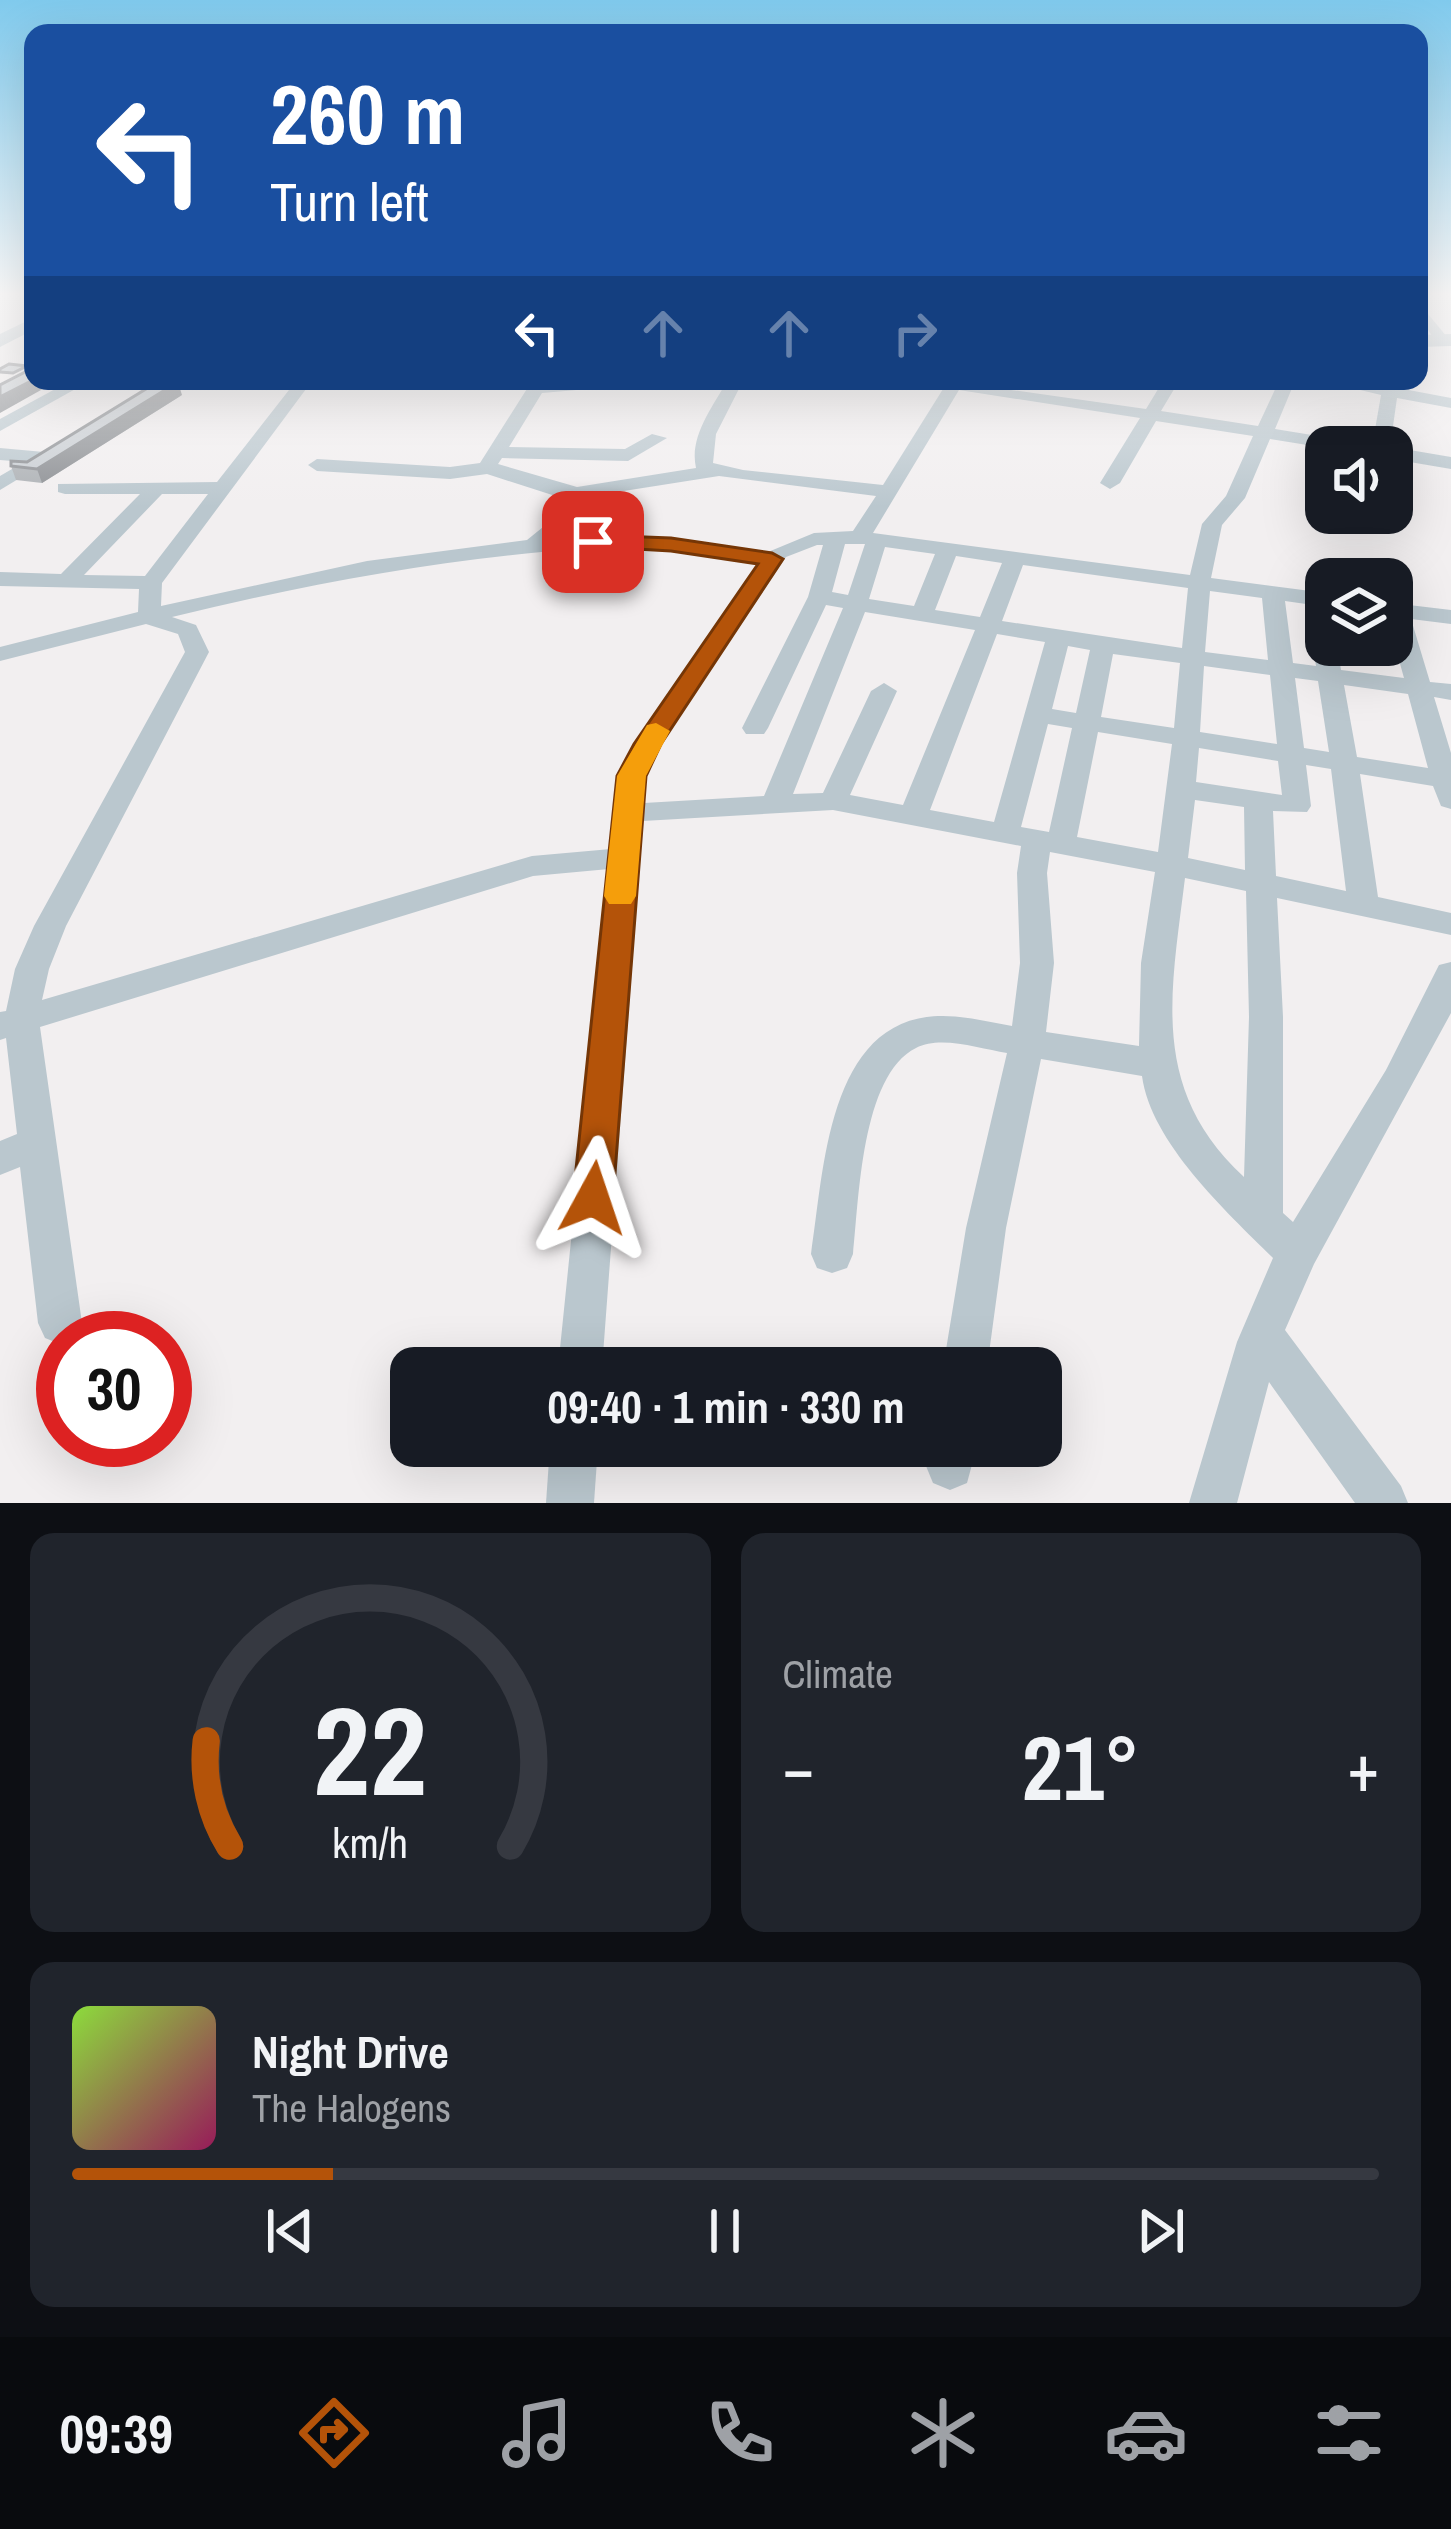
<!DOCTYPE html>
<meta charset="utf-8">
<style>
body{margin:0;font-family:"Archivo Narrow",sans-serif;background:#20242c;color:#f1f3f6;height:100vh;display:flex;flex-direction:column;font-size:45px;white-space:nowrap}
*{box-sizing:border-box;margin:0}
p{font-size:39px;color:#9ea1a6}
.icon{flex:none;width:66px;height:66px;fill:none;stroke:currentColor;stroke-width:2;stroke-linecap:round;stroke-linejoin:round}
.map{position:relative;height:1503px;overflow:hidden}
.panel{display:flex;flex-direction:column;gap:30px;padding:30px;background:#0d0f14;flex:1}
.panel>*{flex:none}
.guide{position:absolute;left:24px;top:24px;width:1404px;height:366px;border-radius:24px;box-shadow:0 12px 48px #0002;background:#1a4fa0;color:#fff;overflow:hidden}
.controls{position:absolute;left:1305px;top:426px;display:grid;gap:24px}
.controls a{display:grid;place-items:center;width:108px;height:108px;border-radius:24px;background:#171b24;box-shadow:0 12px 48px #0002;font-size:60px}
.speed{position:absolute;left:36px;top:1311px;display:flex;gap:24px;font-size:60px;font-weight:700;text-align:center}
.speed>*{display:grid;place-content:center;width:156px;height:156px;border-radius:50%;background:#171b24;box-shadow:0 12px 48px #0002;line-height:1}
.speed .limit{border:18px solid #d22;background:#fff;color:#111}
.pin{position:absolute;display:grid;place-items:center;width:102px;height:102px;color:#fff;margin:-51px;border-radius:24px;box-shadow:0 6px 18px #0006}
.me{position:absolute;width:132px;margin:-66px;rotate:5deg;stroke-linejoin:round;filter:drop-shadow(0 0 9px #0008)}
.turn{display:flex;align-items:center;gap:42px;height:252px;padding:0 48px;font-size:54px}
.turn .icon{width:156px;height:156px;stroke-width:2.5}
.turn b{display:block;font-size:84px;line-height:102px}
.lanes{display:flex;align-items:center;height:114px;padding:0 48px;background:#0003;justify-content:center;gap:60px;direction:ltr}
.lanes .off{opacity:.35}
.big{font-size:90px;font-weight:700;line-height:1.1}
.panel .tile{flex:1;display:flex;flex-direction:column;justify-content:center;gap:18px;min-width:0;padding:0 42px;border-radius:24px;background:#20242c}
.panel .dial{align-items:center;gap:0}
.dial svg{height:312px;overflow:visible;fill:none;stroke:#363941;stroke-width:7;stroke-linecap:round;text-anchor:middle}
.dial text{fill:#f1f3f6;stroke:none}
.song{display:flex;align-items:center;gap:36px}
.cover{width:144px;height:144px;border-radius:18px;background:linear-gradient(135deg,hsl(90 70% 55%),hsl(330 70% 35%))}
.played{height:12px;border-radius:6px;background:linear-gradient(90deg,#b45309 20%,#363941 20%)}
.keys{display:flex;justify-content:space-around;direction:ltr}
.heat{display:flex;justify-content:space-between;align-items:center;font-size:66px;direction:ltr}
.panel .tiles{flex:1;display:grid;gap:30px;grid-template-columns:1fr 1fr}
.tile:last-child{grid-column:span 2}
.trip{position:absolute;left:390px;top:1347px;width:672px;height:120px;border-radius:24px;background:#171b24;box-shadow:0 12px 48px #0002;font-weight:700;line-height:120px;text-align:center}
.tabs{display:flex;height:192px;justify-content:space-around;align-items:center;background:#090b0e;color:#9ea1a6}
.tabs .icon{width:84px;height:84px}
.tabs .selected{color:#b45309}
.tabs b{font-size:54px;color:#f1f3f6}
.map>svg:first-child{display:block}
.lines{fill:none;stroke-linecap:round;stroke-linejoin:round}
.minor{fill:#bac7ce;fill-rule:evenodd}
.tertiary{fill:#bac7ce;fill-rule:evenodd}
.wall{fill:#adb1b5}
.shaded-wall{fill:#8d9094}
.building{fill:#c9ced3;stroke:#8d9094;stroke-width:3}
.route{fill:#b45309;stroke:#753606;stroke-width:3}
.slow{fill:#f59e0b}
</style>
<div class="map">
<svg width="1451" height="1503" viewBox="0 0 1451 1503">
<rect width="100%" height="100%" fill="#f2eff0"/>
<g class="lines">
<!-- minor -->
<g class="minor">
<path d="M1419,303L1447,337V343H1437L1419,317Z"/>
<path d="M70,381L88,382L0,431V419Z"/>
<path d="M296,381H312L162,583L161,606L367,561L527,540L574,502L487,474L450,479L317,471L308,465L317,459L450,467L480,463L530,384L536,383L631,381L623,386L542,393L509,447L625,449L652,434L667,438L628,461L502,458L498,464L577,487L696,468C689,437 712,408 727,381H743L716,434L713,463L743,470L883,485L948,381L1146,409L1163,381H1179L1161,411L1258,426L1279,381H1295L1275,429L1361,443L1364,447L1326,448L1270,439L1245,498L1222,525L1211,578L1326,593V645H1337L1341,670L1404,678L1392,635V603L1451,610V624L1411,619L1430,682L1451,684V700L1434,697L1451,753V809L1441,806L1433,786L1360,774L1378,897L1451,913V935L1277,898L1283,1017V1213L1293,1222L1386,1070L1439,965L1451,962V1013L1314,1264L1285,1330L1401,1486L1408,1503H1355L1269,1382L1237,1503H1189L1237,1342L1273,1258C1227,1212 1151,1143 1142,1076L1041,1059L1006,1228L987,1368H943L966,1228L1007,1053C980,1049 941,1035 916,1048C861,1075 859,1201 853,1254L847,1268L832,1273L817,1268L811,1254C824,1172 827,1020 938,1016C962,1015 988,1022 1012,1026L1020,963L1017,873L1021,846L833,810L643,821L602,1368H558L609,869L533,876L40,1027L82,1323L75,1338H63L60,1344L45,1338L38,1323L20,1167L0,1175V1141L17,1134L6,1038L0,1040V1012L6,1011L15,969L34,926L185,652L178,634L146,624L0,661V647L138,612L139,589L0,586V572L61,574L140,494H65L58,492V484L217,482ZM959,390L1140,418L1100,483L1110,489L1120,483L1156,421L1253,436L1226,496L1202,524L1190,575L873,533ZM719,476L876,496L853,531L814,533L768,552L660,537L556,538L580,520L595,501L592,496ZM162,494H208L145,576L84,575ZM845,544H865L848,595L832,592ZM817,545H823L808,597L742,728L746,734H764L768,728L826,605L843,608L764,796L644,803L646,776L661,744L786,557ZM885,547L935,554L914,606L869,599ZM591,548L660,550L760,563L635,744C616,781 615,810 611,849L532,856L42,1000L49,969L66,926L209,652L196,625L172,617C311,583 449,558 591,548ZM956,556L1002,563L980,617L935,610ZM1023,565L1188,588L1182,648L1002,621ZM1210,591L1262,598L1268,660L1205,652ZM1285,601L1306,604L1316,666L1293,663ZM865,612L975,630L903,805L850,795L897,691L884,683L871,691L823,793L793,794ZM997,634L1045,642L994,822L930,810ZM1068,646L1090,650L1076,713L1052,709ZM1113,654L1180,663L1174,728L1101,717ZM1204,666L1270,675L1277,744L1200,732ZM1295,678L1318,681L1329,752L1304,748ZM1344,685L1408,694L1428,768L1357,757ZM1048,724L1072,728L1049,832L1021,827ZM1098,732L1172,744L1158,852L1077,837ZM1199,748L1278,761L1282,795L1196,782ZM1306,765L1331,769L1346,891L1276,876L1273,811L1307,812L1311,806ZM1195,800L1244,807L1245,870L1188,858ZM1050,852L1155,872L1141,963L1139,1046L1046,1032L1054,963L1047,873ZM1185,878L1246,891L1249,1017L1244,1177C1149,1089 1171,993 1185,878Z"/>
<path d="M1323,381L1382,385L1383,381H1399L1398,388L1451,398V408L1397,398L1390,447H1372L1381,395Z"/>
<path d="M1392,447L1451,457V469L1392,459Z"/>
<path d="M0,448L44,452L53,458L0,490V476L24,462L0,460Z"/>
<path d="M550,1446H598L594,1503H546Z"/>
<path d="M929,1446H977L967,1483L950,1490L933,1483L926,1466Z"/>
</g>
<!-- tertiary -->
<g class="tertiary">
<path d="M33,318V330L0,347V334Z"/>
<path d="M1451,334V346L1419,347V335Z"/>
</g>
</g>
<!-- wall -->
<path class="wall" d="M182,395L42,483L16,480L11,466L27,462Z"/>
<!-- shaded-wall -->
<g class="shaded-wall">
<path d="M33,380L57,381L0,413V397Z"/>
<path d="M178,382L182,395L42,483L37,469Z"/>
</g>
<!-- building -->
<g class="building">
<path d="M9,364L27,366L13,373L0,372V369Z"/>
<path d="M33,368V380L0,397V385Z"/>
<path d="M159,381L178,382L37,469L11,466V461L27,462Z"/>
</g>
<!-- sky -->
<linearGradient id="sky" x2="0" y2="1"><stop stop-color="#80caed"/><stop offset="0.58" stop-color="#f9f8f8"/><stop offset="1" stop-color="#f9f8f8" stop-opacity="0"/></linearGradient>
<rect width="1451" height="507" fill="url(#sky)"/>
<!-- route -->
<path class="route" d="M593,535L671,538L772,553L783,559L661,744L646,776L613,1198L607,1211L593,1216L579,1211L573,1198L617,776L634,744L758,564L671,551L585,546L582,542Z"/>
<!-- slow -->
<path class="slow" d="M656,723L670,731L646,776L636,896L631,904H609L604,896L617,776L647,725Z"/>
</svg>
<div class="controls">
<a><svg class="icon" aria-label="sound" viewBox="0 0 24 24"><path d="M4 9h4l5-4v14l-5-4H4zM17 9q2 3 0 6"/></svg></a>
<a><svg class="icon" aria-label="layers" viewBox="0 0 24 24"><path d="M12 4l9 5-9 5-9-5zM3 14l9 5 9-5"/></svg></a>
</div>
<div class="speed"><div class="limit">30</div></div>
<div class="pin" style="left:593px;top:542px;background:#d93025"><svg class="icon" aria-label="arrive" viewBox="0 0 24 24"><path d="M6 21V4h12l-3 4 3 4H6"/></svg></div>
<svg class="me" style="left:593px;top:1198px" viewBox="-20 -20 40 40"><path d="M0-17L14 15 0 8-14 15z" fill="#b45309" stroke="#fff" stroke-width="4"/></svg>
<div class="trip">09:40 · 1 min · 330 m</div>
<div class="guide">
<div class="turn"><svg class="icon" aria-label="left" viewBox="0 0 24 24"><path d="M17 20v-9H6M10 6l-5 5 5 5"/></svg><div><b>260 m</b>Turn left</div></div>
<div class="lanes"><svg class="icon" aria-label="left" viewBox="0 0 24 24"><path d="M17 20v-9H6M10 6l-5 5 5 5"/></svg><svg class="icon off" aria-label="ahead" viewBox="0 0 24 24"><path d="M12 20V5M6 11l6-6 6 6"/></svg><svg class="icon off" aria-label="ahead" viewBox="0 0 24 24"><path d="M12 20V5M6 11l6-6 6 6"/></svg><svg class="icon off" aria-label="right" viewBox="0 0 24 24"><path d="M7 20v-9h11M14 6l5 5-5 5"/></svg></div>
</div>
</div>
<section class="panel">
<div class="tiles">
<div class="tile dial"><svg viewBox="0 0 100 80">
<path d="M14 69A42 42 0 1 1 86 69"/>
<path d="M14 69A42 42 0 0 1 8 42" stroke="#b45309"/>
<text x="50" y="56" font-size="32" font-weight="700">22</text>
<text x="50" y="72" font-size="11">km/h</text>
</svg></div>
<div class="tile"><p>Climate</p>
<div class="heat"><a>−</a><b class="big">21°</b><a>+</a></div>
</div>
<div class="tile">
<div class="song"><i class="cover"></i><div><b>Night Drive</b><p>The Halogens</p></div></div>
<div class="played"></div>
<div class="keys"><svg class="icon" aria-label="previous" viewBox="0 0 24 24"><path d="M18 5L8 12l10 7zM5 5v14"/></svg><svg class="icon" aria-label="pause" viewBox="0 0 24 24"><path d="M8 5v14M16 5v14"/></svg><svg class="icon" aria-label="next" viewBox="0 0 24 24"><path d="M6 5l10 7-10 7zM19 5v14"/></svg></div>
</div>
</div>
</section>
<nav class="tabs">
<b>09:39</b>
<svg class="icon selected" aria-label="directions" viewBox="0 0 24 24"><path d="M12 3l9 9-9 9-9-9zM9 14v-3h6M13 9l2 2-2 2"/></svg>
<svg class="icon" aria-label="music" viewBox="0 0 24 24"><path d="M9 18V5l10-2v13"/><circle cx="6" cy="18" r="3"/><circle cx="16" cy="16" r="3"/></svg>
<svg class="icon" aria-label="phone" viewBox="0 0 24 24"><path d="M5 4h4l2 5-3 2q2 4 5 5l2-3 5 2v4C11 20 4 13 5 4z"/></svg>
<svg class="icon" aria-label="climate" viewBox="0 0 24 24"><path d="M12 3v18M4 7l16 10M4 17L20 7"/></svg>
<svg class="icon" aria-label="car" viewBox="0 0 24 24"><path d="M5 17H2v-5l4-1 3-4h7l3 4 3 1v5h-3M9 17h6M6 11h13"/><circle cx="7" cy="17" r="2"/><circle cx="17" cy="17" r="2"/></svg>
<svg class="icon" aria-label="filters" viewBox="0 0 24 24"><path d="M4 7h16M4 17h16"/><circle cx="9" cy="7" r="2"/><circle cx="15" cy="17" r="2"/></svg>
</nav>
